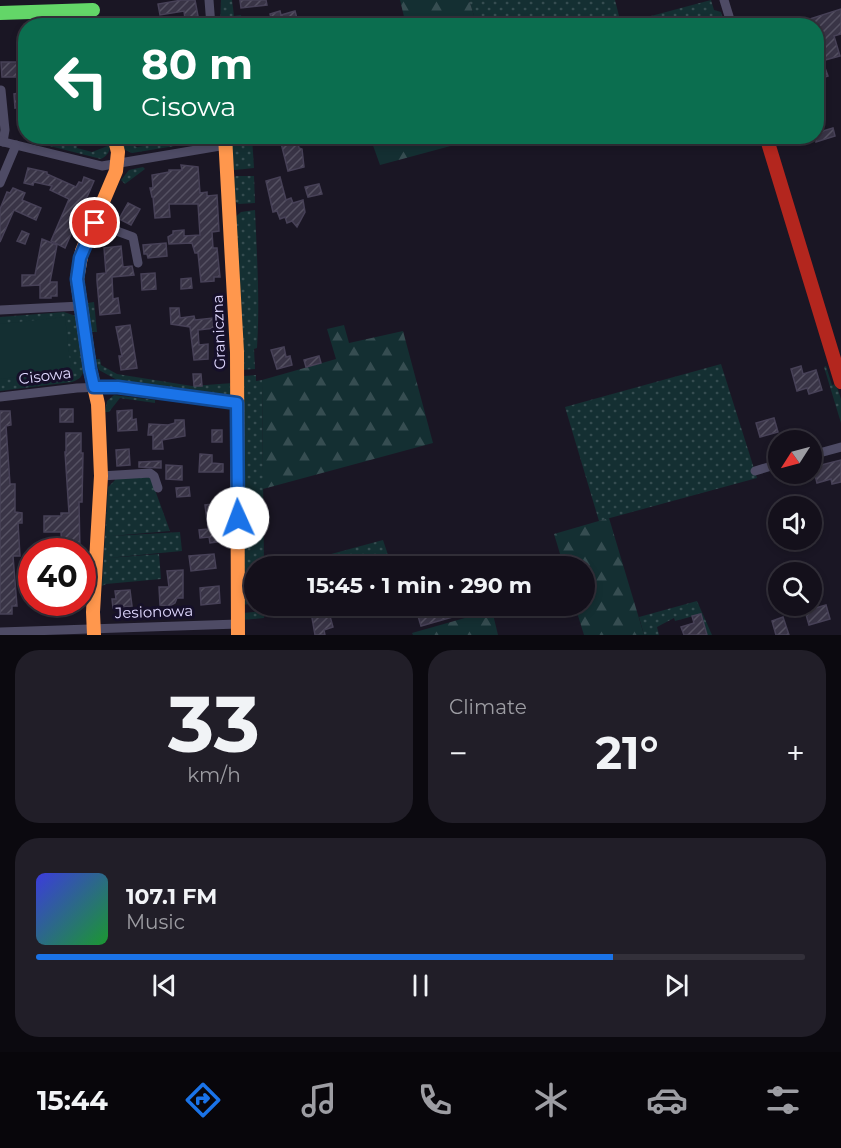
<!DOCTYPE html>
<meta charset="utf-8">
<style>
body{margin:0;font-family:Montserrat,sans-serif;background:#211e28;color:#f1f3f6;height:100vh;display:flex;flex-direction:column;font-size:22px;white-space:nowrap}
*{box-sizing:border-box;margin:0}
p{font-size:20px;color:#9d9da3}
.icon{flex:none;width:33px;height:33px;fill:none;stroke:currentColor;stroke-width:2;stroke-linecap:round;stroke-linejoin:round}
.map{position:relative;height:635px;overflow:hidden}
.side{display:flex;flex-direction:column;gap:15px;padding:15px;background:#0b090f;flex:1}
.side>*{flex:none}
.top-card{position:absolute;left:18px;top:18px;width:806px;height:126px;border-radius:24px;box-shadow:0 3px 9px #0003,0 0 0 2px #33303a;background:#0b6e4f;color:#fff;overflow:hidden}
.needle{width:39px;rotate:234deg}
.controls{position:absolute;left:768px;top:430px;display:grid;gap:12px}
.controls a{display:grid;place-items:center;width:54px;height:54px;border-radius:50%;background:#14101b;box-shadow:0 3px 9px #0003,0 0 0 2px #33303a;font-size:30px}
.speed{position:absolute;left:18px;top:538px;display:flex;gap:12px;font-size:30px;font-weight:700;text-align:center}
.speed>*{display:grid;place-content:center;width:78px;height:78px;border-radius:50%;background:#14101b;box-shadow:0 3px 9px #0003,0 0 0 2px #33303a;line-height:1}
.speed .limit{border:9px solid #d22;background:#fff;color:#111}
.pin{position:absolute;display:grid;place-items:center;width:51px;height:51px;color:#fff;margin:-26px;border:3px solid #fff;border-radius:50%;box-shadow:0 2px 6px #0007}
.me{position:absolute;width:66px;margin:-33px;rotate:358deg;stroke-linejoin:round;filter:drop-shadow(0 0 4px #0008)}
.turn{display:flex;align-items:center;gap:21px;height:126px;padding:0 24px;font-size:27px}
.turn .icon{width:78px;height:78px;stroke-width:2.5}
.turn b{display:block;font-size:42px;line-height:51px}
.big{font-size:45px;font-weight:700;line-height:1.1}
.side .card{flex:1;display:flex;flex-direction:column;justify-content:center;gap:9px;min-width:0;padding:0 21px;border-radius:24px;background:#211e28}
.side .dial{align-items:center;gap:0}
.dial b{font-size:78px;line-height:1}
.song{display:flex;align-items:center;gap:18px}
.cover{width:72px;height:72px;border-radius:9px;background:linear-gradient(135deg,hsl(240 70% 55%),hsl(130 70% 35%))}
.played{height:6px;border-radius:3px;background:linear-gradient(90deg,#1a73e8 75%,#33303a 75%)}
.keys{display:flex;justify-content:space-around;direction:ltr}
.heat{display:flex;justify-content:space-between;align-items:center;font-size:33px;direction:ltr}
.side .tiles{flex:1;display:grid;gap:15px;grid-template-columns:1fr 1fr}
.card:last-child{grid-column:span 2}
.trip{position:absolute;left:244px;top:556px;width:351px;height:60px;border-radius:30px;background:#14101b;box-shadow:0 3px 9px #0003,0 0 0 2px #33303a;font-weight:700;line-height:60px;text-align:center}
.dock{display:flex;height:96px;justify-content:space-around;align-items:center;background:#08060b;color:#9d9da3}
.dock .icon{width:42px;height:42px}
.dock .selected{color:#1a73e8}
.dock b{font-size:27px;color:#f1f3f6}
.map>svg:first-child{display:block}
.grass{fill:url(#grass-dots)}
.forest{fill:url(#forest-firs)}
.pitch{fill:#142f32}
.building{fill:url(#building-hatch);stroke:#474157;stroke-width:1.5}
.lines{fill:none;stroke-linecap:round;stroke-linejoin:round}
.street{stroke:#4e4b65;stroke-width:9}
.fast{stroke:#63d668;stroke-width:14}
.slow{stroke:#ff974d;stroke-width:14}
.jam{stroke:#b3261e;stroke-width:14}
.route-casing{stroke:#114b97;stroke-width:15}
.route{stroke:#1a73e8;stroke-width:10}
.labels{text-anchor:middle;stroke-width:6;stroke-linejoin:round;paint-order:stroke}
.street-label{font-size:15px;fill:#e0d9ff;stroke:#16102a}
</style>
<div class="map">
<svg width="841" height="635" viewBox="0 0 841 635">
<defs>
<pattern id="grass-dots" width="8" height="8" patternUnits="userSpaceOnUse" patternTransform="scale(1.5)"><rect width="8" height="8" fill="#142f32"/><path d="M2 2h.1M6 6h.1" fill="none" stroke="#364d51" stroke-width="1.8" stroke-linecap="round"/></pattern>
<pattern id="forest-firs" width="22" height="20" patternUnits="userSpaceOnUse" patternTransform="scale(1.5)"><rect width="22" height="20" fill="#142f32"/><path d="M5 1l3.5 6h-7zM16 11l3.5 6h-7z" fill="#364d51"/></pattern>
<pattern id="building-hatch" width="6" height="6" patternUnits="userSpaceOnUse" patternTransform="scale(1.5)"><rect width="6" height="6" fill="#393446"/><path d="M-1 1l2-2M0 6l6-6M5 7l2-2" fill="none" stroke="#555162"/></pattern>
</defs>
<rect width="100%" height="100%" fill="#1a1624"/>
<!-- grass -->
<g class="grass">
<path d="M221,0H232L234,16L241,15L242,25H220Z"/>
<path d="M469,0H615L621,24L711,0L714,10L721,12L725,25H477Z"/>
<path d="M65,136L79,138L77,148L92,152L110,145C110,152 107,156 101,159L34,142L35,139L64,146L62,137Z"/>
<path d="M229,137H252L254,168L235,170L231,168Z"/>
<path d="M174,141L175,146L132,153L125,150L123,144L124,142L137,147Z"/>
<path d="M143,167L145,169L125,184L121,180L129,170Z"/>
<path d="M236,176H254L255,203L239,204L232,200L233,178Z"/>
<path d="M255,210C257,257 260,302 257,348L254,349L255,369L241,370L234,218L241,212Z"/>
<path d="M94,302L97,332H92L87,303Z"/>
<path d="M64,312L76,316L84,369C82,377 80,379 72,382L0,391V317Z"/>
<path d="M95,359H100L101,365L117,374L192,386L233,383L235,385L230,386V395H225L117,380L99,370Z"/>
<path d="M721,364L757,478L599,521L565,407Z"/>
<path d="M826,366L832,385L836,384L841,399V423L824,367Z"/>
<path d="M256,375V381L262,380L264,567H255V603L243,605L244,376Z"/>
<path d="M114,395L155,400V403L120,398L109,412H105L107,401Z"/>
<path d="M148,476L151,479L170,531L111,536L180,532L182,551L107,558L159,554L161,579L106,584L102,586L108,487L115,480V478Z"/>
<path d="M383,540L392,567H283Z"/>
<path d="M697,601L712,635H707L701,614L675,621L674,618L657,627L659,635H644L639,617Z"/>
<path d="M265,606H289L265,613L264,618L242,620L243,613L264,611Z"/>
</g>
<!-- forest -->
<g class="forest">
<path d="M400,0H469L477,25H406Z"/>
<path d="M370,137V136L484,137L380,165Z"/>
<path d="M344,325L349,343L403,331L433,443L263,489L262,380L336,359L327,329Z"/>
<path d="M609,518L644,635H584L575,606H585V567H564L554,534Z"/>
<path d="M479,554L482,567H431Z"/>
<path d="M485,606H491L498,635H413L412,633L486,612Z"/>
</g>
<!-- pitch -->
<path class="pitch" d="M65,317L71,370L0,379V324Z"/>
<!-- building -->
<g class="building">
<path d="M182,0H195L198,16L185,19L184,11L160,15L158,4Z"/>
<path d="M240,0H266L267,5L241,8Z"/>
<path d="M841,9V34L834,36L840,56L825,60L816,33V26H794V24Z"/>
<path d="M280,11L281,15L295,11L299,26H273L270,14Z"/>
<path d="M1,62H20V77H2Z"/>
<path d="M824,65L828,76L816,80V67Z"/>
<path d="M26,92V106L15,108L14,94Z"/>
<path d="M833,128L835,136L816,142V133Z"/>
<path d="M297,139L299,148L302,149L304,167L288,171L281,143Z"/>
<path d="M181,165L198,167L200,193L207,192V196L217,195L219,231L212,232L213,248H217L220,277H214V281L201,282L198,253H195L192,243L169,244L168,237L173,234V231L184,230V236L200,235L198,204H169L170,217L155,218L153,197H152L150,188H153L152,175L169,172V170H182Z"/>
<path d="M28,168L47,172V174L76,187L79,182L82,183L84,177L94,181L65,248L51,241L69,199L50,190L52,186L34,182L33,185L24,183Z"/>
<path d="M280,177L286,200L291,198L293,203L303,200L305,212L297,227L292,221L287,223L285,217L280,219L277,211L273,212L266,181Z"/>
<path d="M319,184L322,194L308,197L305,187Z"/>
<path d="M13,188L25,193L22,200L41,208L36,220L14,210L0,242V209L7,192L10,193Z"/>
<path d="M128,203L140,209L131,225L119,219Z"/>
<path d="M22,231L29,234L25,244L17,241Z"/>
<path d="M42,239L57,245L50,282H57V296H51V298H40V285L22,286V275H35Z"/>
<path d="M166,243L167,256L148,258L147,254H144L143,245Z"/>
<path d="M121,246L123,267L132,266L134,275L112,277L113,299L118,298L120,313L100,315L97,281V274L106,273L104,248Z"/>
<path d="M155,273L156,289L142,290L141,274Z"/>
<path d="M191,278L192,288L181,289V279Z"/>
<path d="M170,308H179L180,318L194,316L195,320L213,318L215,328L198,330L199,345L208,344V359L194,360L190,327L171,324Z"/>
<path d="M130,325L137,368L121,370L119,356H122L116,327Z"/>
<path d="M284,347L286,357L290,356L292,365L277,369L271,350Z"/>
<path d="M319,356L321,363L306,367L304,360Z"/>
<path d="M801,366L803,374L816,370L822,390L809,394L807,388L797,391L791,369Z"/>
<path d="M193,374H201L202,386H194Z"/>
<rect x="60" y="409" width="13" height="13"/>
<path d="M132,410V420L136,419L137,430L118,431L117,411Z"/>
<path d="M0,411H10L11,425L6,426L10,484H15V512L22,513V523H18L20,556H13L17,606H12V614H0Z"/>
<path d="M774,418L778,432L760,437L756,423Z"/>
<path d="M175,420H184L185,436L162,440L163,449H153V435H148L149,424L168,425L175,423Z"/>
<rect x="212" y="430" width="10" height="12"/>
<path d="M66,433H81V453H83L82,502H79L80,552H62L61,532H44V516H61V513H69L65,452H66Z"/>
<path d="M129,449L130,465L117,466L116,450Z"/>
<path d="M200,454L212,455V463L223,464V472H199Z"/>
<path d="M841,460V482L832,484L831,479L817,483L813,467Z"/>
<path d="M161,461V468L139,467V462Z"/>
<path d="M166,465L182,466V480L166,479Z"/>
<path d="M189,487L190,496L177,497L176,488Z"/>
<path d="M220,503L224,541L210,543L209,537L200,538L199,530L208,529L205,505Z"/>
<path d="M214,554L216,568L191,571L189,556Z"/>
<path d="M183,570V598H177L175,603L170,606L160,605L159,587H169L167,571Z"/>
<path d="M219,586L220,603L201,605L200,588Z"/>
<path d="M130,590L132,606L113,608L112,599H116L115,591Z"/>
<path d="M55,603H64V611L55,612Z"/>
<path d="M826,605L830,619L809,625L805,611Z"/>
<path d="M415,606H483L484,608L421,626Z"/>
<path d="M321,609L322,611L328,609L333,627L324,630L325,635H315L311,612Z"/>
<path d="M701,614L707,635H684L681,627L694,623L692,616Z"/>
<path d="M783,617L789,635H776L772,621Z"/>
</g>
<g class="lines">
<!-- street -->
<g class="street">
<path d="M209,0L211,26"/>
<path d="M724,0L732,26"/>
<path d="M80,11L84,26"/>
<path d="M1,90L5,130L3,142"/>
<path d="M0,141L102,166L226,145"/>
<path d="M0,183L16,145"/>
<path d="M95,223L133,237L138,263"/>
<path d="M0,310L81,306"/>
<path d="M0,397L77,388L105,387L237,403"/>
<path d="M812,455L841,447"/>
<path d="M755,471L778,464"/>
<path d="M101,476L150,473L154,476L158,488"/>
<path d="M0,632L238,624"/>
</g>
<!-- fast -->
<path class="fast" d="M0,13L93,10"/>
<!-- slow -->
<g class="slow">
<path d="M225,136L237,352L238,635"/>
<path d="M94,635L93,612L101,476L98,404L90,369L77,279L82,251L116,171L118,152L114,136"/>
</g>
<!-- jam -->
<path class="jam" d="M766,136L841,382"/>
</g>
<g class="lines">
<defs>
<path id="route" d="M95,223L80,258L77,279L90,369L94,387H118L237,403L238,518"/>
</defs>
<!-- route casing -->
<use href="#route" class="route-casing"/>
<!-- route -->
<use href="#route" class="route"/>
</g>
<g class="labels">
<!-- street labels -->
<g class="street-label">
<text transform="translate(219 332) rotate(-92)" y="5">Graniczna</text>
<text transform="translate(45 376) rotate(-7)" y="5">Cisowa</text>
<text transform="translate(154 612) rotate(-2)" y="5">Jesionowa</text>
</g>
</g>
</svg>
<div class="controls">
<a><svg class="needle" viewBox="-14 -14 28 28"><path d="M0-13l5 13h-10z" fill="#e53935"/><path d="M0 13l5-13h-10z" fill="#9d9da3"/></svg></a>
<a><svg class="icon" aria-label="sound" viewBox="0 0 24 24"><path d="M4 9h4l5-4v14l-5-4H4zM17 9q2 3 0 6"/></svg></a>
<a><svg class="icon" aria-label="search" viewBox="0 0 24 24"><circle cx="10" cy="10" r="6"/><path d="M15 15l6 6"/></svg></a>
</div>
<div class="speed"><div class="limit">40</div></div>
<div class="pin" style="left:95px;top:223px;background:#d93025"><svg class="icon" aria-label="arrive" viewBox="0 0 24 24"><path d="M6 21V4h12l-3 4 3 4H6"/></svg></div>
<svg class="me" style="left:238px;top:518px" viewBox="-20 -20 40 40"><circle r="19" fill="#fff"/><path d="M0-13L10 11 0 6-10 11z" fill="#1a73e8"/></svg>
<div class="trip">15:45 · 1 min · 290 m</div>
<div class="top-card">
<div class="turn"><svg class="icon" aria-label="left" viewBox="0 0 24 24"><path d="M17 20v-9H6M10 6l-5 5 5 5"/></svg><div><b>80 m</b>Cisowa</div></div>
</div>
</div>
<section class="side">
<div class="tiles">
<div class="card dial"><b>33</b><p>km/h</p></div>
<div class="card"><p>Climate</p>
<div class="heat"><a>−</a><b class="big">21°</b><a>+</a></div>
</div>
<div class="card">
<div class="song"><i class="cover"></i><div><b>107.1 FM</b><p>Music</p></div></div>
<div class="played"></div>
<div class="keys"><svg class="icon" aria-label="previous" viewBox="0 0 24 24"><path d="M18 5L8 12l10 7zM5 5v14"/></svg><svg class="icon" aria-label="pause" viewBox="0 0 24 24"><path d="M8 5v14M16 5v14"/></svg><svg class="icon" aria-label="next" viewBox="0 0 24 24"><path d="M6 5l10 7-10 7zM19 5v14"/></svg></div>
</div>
</div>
</section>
<nav class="dock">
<b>15:44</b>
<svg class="icon selected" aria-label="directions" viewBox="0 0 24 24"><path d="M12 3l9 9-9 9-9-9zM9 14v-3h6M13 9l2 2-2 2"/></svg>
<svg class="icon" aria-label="music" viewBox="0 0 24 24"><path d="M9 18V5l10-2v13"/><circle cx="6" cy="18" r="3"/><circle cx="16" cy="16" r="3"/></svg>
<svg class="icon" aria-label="phone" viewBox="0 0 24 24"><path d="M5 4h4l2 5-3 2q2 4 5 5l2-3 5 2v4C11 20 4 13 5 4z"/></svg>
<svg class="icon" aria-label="climate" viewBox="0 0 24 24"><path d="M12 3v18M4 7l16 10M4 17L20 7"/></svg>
<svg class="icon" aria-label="car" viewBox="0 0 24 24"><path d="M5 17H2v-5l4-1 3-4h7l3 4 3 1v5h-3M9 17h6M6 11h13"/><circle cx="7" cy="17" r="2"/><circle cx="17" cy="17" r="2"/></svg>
<svg class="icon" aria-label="filters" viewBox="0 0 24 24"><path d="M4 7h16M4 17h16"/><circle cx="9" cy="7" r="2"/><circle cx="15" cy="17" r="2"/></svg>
</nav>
